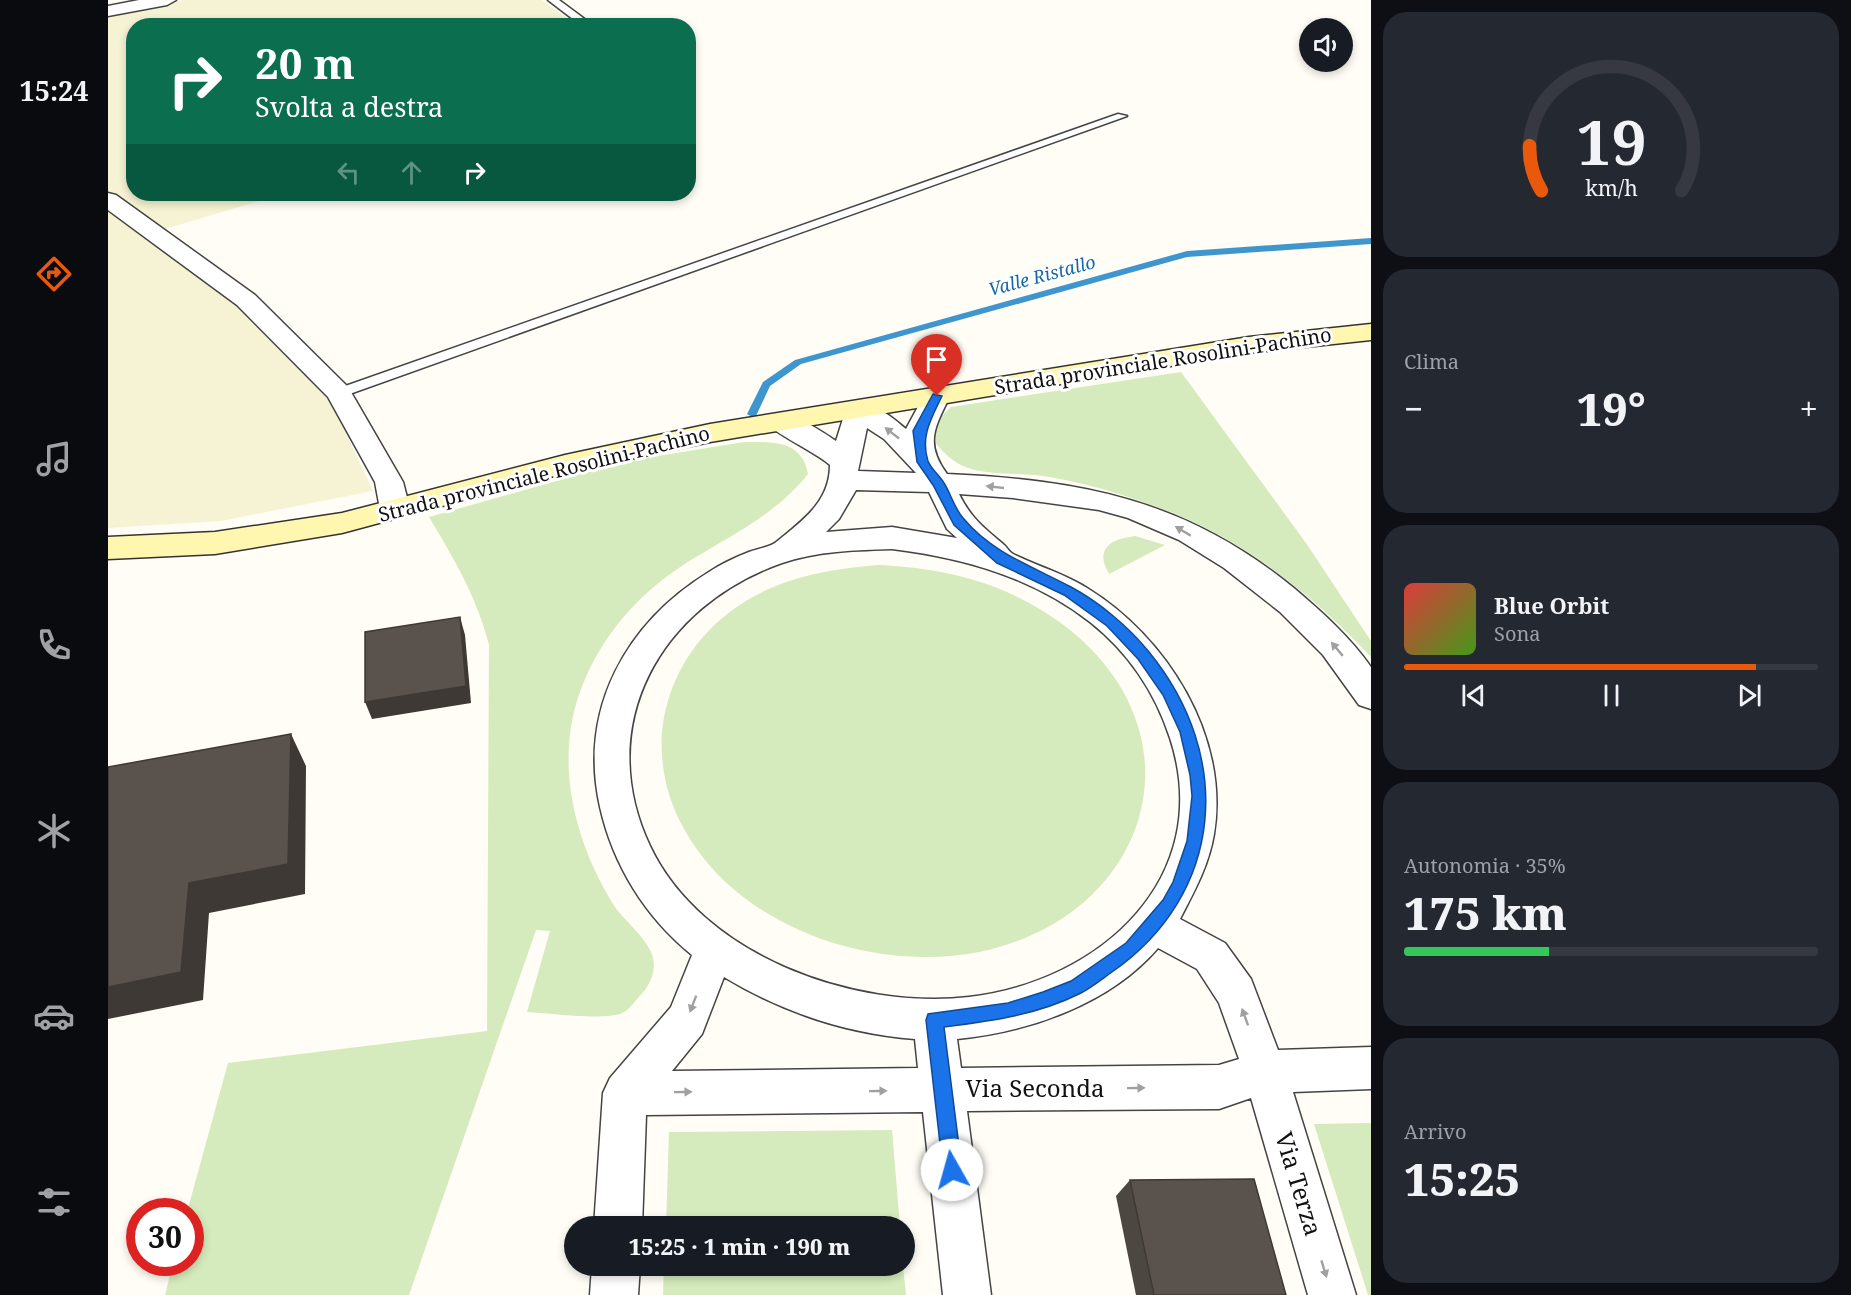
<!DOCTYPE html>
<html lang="it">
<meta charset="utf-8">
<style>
body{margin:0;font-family:"Noto Serif",serif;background:#242831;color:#f1f3f6;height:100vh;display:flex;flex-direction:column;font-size:22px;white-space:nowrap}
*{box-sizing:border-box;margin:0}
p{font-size:20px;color:#9ea1a6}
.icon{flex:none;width:33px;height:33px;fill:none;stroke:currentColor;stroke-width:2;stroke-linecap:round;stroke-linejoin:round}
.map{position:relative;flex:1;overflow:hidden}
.sheet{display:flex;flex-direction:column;gap:12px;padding:12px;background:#0d0f14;width:480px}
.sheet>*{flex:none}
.top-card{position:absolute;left:18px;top:18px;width:570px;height:183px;border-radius:24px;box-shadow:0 3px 9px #0003;background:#0b6e4f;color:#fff;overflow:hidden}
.controls{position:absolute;left:1191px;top:18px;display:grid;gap:12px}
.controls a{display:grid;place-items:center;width:54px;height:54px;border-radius:50%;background:#171b24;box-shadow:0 3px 9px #0003;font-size:30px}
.speed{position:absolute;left:18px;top:1198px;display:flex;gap:12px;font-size:30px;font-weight:700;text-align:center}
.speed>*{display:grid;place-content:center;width:78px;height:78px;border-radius:50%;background:#171b24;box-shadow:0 3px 9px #0003;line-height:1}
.speed .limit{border:9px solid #d22;background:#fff;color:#111}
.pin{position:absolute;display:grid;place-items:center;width:51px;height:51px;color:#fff;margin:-62px -26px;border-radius:50% 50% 50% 0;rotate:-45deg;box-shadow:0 0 6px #0007}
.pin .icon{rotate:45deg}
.me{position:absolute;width:66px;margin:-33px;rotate:353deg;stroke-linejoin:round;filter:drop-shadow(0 0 4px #0008)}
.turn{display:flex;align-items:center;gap:21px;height:126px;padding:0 30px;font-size:27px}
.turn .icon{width:78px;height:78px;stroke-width:2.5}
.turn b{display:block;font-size:42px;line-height:51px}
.lanes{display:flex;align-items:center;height:57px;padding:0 30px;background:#0003;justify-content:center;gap:30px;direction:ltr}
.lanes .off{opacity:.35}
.big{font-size:45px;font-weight:800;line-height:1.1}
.sheet .tile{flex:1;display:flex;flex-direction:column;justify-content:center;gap:9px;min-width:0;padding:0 21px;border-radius:24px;background:#242831}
.sheet .dial{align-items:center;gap:0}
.dial svg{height:156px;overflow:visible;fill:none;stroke:#363941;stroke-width:7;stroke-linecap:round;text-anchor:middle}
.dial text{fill:#f1f3f6;stroke:none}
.song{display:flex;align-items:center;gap:18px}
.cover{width:72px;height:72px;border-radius:9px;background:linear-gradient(135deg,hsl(0 70% 55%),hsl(100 70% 35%))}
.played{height:6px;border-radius:3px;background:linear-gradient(90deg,#ea580c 85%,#363941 85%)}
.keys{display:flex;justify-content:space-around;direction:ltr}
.heat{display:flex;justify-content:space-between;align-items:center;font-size:33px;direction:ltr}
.charge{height:9px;border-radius:4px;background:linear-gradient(90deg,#34c759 35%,#363941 0)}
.trip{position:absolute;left:456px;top:1216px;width:351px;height:60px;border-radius:30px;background:#171b24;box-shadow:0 3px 9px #0003;font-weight:800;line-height:60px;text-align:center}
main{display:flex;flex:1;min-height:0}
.tab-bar{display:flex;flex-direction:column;width:108px;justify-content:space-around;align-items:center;background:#090b0e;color:#9ea1a6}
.tab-bar .icon{width:42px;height:42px}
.tab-bar .on{color:#ea580c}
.tab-bar b{font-size:27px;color:#f1f3f6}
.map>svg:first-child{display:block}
.farmland{fill:#f6f3d4}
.green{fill:#d5ebbd}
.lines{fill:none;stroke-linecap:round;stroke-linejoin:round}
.stream{fill:#3f96cf;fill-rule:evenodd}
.service-casing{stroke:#444;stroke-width:3}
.minor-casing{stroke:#444;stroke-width:3}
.secondary-casing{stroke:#333;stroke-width:3}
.service{fill:#fff;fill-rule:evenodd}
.minor{fill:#fff;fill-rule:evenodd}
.secondary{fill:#fff6b0;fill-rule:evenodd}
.wall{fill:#4d4742}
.shaded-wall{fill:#3f3936}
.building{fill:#5a524d;stroke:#3f3936;stroke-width:1.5}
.oneway{fill:#a0a0a0}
.route{fill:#1a73e8;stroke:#114b97;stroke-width:1.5}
.labels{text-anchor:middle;stroke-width:6;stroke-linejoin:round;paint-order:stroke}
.far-water-label{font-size:18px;font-style:italic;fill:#1768a6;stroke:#fff}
.street-label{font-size:20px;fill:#111;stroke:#fff}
.near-street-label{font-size:24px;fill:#111;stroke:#fff}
</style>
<main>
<nav class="tab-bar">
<b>15:24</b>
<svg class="icon on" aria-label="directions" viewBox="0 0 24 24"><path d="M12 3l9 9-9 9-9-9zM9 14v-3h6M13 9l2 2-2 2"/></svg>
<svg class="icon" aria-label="music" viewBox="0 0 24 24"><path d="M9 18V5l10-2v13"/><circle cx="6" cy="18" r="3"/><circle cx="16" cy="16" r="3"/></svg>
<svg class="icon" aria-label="phone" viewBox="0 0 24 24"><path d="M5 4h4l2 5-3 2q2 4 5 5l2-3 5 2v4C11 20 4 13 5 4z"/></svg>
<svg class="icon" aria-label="climate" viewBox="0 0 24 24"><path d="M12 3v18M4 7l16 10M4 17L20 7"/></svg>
<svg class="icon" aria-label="car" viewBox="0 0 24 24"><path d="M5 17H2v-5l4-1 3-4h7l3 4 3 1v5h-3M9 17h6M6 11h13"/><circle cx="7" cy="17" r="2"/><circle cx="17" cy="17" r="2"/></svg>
<svg class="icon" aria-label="filters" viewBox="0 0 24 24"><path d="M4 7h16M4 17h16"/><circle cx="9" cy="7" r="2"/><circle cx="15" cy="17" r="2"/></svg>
</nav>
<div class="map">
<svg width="1263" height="1295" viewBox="0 0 1263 1295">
<rect width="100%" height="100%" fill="#fffdf5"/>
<!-- farmland -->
<g class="farmland">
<path d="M75,0H434L469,25L26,26V194H174L51,231L0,194V15Z"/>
<path d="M0,207L132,302L226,407L265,491L113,521L0,528Z"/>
</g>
<!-- green -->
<g class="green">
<path d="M1073,372L1198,543L1263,641V657C1208,598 1140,543 1065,513C1021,496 975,481 928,475C906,473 882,475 860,468C845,463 835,452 825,440C826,425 832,417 843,407Z"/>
<path d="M636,442C665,442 694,440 700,474C670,512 628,533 588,557C539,586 500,626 477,679C444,754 464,839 507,907C519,924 547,944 546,966C545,979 539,989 530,998C526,1002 520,1011 514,1013C495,1021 441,1013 419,1012L442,931L428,930L301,1295H57L65,1263H82V1212H79L120,1063L379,1031L381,645C369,597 346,559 321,517L519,461Z"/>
<path d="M1027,536L1057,545L1001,574C986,548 1003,539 1027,536Z"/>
<path d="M771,565C837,568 898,583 953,623C1100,732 1043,917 871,952C764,973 631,928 576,829C524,736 567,629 663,588C698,573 733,568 771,565Z"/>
<path d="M1263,1123V1295H1260L1206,1124Z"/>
<path d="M784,1130L792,1227H558L561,1132Z"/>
<path d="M556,1266H795L798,1295H555Z"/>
</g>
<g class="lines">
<!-- stream -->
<path class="stream" d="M1263,238V244L1079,257L693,364L662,386L648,416L644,417L639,414L655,382L687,360L1079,251Z"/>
<defs>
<g id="service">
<path d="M440,0H451L486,26H474Z"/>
<path d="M1010,114L1019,116L236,396L231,397L224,393L226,390Z"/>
</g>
<g id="minor">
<path d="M31,0H68L59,5L0,16V6Z"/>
<path d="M0,193L8,195L147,295L240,387L295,482L302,509L297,516L287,519L277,516L272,509L267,482L220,397L129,305L0,210Z"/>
<path d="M829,388L839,390L842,396C827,427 816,443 839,474C975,480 1079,500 1187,589C1215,613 1242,637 1263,667V709L1251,705L1215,655L1172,612L1116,568L1071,540L1020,518L991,510L905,498L851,494C863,518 875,527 895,544C899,547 901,552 905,554C929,566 955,573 979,588C1059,637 1122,737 1106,834C1101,865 1086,892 1072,919L1117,943L1143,979L1170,1050L1263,1047V1089L1185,1092L1248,1295H1200L1143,1098L1111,1109L859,1111L883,1295H835L815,1112L538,1115L534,1227H486L495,1093L502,1078L563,1007L584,955C537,917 505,865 492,807C470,709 518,623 601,572C613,564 628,557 641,552C649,549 661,547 667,543C694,521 722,502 722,465C707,452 664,432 657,422L661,416C683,410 710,429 728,441L740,403C761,398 783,416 798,429L819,390ZM759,428L776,439L808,473L750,471ZM748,490L821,492L839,529L849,538L784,527L718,532L731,519ZM784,549C856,558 924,577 982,622C1020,652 1047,692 1062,738C1108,879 991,982 861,997C746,1010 594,956 542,846C485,725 552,606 674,563C709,551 748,550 784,549ZM1050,948L1089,969L1111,1003L1131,1059L1111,1065L853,1068L849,1039C921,1032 1002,1004 1050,948ZM616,977C674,1012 740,1034 807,1039L810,1068L564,1071L594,1034Z"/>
<path d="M484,1266H532L530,1295H482Z"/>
</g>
<path id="secondary" d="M1263,324V340L1141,353L602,442L457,473L234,533L107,554L0,559V537L107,532L234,513L457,455L602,424L1141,337Z"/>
</defs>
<!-- service casing -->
<use href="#service" class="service-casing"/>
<!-- minor casing -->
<use href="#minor" class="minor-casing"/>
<!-- secondary casing -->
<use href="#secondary" class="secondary-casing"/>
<!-- service -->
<use href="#service" class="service"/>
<!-- minor -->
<use href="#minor" class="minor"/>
<!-- secondary -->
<use href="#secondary" class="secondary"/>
</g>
<!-- wall -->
<path class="wall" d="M1022,1180L1178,1295H1028L1008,1196Z"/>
<!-- shaded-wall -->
<g class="shaded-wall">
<path d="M352,617L357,635L363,703L264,719L257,702Z"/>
<path d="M183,734L198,766L197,894L101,913L95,1000L0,1019V987L81,883Z"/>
</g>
<!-- building -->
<g class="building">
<path d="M352,617L358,686L257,702V632Z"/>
<path d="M183,734L180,864L81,883L73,972L0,987V767Z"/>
<path d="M1146,1179L1178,1295H1046L1022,1180Z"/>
</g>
<!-- one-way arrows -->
<defs><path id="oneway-solid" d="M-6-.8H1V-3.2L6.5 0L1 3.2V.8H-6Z" transform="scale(1.5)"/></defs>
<g class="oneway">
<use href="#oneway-solid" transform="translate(784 433) rotate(-142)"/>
<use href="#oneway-solid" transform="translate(887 487) rotate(-174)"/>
<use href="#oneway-solid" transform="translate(1075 531) rotate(-149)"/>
<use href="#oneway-solid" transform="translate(1229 649) rotate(-130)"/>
<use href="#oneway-solid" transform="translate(585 1004) rotate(111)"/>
<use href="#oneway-solid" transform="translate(1137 1017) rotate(-110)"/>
<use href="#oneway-solid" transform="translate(1028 1088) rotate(-1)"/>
<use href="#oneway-solid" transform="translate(770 1091) rotate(-1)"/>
<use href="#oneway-solid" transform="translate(575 1092) rotate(-1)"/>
<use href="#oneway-solid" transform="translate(1216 1269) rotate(73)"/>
</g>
<!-- route -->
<path class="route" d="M825,394L834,396C824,417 812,436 820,461C823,469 832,476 836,483C843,494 847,510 856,519C884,553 926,567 963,587C991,602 1021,627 1041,652C1126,756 1117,893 1004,972C994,979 984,987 973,993C929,1015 884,1021 836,1027L854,1170L851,1177L844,1180L838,1177L835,1170L818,1020L820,1014L900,1003L935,992L963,981L1018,943L1055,900L1065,882L1079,841L1084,796L1082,775L1072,732L1055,695L1030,659L999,626L956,595L889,563L846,525L825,485L809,462L805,431Z"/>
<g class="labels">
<!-- far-water labels -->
<g class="far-water-label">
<text transform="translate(934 276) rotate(-15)" y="6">Valle Ristallo</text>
</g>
<!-- street labels -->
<g class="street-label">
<text transform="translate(1055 361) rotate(-9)" y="7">Strada provinciale Rosolini-Pachino</text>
<text transform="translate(436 474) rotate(-14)" y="7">Strada provinciale Rosolini-Pachino</text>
</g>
<!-- near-street labels -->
<g class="near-street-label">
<text x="927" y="1097">Via Seconda</text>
<text transform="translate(1190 1184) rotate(73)" y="8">Via Terza</text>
</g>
</g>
</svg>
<div class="controls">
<a><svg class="icon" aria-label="sound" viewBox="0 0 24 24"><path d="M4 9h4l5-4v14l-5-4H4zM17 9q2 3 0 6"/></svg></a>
</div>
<div class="speed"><div class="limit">30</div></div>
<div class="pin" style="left:829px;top:396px;background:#d93025"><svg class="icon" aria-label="arrive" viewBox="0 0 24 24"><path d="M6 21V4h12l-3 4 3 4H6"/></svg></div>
<svg class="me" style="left:844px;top:1170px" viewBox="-20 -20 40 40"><circle r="19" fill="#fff"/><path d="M0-13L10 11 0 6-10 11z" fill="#1a73e8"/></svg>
<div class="trip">15:25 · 1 min · 190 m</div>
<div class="top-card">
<div class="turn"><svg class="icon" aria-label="right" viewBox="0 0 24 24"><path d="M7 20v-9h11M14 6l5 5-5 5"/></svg><div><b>20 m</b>Svolta a destra</div></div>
<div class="lanes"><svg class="icon off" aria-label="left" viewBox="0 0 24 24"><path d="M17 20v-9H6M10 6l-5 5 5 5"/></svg><svg class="icon off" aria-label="ahead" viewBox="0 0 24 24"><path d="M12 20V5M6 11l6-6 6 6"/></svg><svg class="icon" aria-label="right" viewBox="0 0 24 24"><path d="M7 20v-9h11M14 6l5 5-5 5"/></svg></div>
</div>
</div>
<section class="sheet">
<div class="tile dial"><svg viewBox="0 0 100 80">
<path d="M14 69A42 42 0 1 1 86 69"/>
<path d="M14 69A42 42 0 0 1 8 46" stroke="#ea580c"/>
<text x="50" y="56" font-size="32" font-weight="700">19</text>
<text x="50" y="72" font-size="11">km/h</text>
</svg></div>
<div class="tile"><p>Clima</p>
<div class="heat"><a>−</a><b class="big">19°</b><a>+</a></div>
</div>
<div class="tile">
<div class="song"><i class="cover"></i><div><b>Blue Orbit</b><p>Sona</p></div></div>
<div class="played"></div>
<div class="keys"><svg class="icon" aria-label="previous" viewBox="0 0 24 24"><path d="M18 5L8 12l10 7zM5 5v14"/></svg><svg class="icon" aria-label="pause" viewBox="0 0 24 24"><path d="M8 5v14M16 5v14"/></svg><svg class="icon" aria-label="next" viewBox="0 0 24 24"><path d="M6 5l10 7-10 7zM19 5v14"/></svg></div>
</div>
<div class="tile"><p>Autonomia · 35%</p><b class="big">175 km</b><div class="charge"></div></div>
<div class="tile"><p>Arrivo</p><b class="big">15:25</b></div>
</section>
</main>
